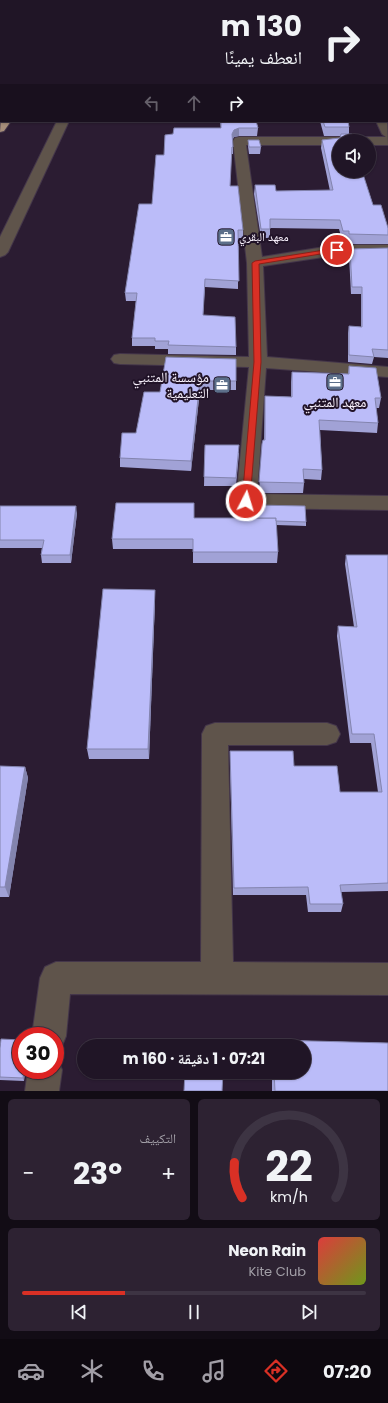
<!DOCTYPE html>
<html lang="ar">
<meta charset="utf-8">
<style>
body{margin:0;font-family:Poppins,"Noto Naskh Arabic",sans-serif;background:#2d2232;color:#f1f3f6;direction:rtl;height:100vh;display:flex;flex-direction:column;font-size:15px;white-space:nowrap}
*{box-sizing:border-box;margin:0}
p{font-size:13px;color:#a29fa7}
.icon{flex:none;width:22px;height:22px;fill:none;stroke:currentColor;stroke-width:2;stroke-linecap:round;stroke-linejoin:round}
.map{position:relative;height:1091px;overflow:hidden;direction:ltr}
.details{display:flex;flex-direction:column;gap:8px;padding:8px;background:#120c15;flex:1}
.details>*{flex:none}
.hud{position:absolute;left:0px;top:0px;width:388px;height:122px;box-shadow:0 1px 3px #0004,0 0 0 1px #3d3443;direction:rtl;background:#201526;color:#f1f3f6;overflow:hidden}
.tools{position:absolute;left:332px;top:134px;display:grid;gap:8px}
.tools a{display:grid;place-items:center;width:44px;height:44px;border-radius:50%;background:#201526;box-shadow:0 1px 3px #0004,0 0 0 1px #3d3443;font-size:20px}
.speed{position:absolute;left:12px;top:1027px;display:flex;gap:8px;font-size:20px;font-weight:700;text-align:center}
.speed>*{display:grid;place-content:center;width:52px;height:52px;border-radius:50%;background:#201526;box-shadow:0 1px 3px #0004,0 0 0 1px #3d3443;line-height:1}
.speed .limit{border:6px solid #d22;background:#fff;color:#111}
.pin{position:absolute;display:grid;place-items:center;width:34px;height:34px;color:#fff;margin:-17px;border:2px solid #fff;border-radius:50%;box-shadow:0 1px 4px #0007}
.me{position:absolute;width:44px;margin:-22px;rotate:5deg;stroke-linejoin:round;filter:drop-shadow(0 0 3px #0008)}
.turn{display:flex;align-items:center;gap:14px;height:84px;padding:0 20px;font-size:18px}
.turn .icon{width:52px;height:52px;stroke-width:2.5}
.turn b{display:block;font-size:28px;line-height:34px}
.lanes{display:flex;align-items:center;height:38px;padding:0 20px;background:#0003;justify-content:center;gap:20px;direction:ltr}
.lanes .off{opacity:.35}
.big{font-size:30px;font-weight:700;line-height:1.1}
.details .tile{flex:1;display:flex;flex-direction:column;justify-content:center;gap:6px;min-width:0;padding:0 14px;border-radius:6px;background:#2d2232}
.details .dial{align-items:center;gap:0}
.dial svg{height:104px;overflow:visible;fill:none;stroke:#3d3443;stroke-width:7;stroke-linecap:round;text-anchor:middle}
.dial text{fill:#f1f3f6;stroke:none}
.song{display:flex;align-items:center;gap:12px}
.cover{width:48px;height:48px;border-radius:6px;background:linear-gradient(135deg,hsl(0 70% 55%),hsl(80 70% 35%))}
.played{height:4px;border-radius:2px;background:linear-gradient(90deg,#d93025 30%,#3d3443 30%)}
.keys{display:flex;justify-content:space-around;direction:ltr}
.heat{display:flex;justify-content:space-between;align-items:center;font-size:22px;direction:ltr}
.details .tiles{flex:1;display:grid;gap:8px;grid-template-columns:1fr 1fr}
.tile:last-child{grid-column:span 2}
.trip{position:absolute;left:77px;top:1039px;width:234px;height:40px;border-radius:20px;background:#201526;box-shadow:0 1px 3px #0004,0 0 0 1px #3d3443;font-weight:700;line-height:40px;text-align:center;direction:rtl}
.tab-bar{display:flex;height:64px;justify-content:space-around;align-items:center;background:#0d080f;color:#a29fa7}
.tab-bar .icon{width:28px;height:28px}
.tab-bar .active{color:#d93025}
.tab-bar b{font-size:18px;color:#f1f3f6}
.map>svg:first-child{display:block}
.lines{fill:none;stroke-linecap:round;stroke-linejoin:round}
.minor-casing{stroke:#44364a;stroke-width:2}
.trunk-casing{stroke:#44364a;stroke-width:2}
.minor{fill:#5f544b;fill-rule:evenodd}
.trunk{fill:#a68e7a;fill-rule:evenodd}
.wall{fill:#a1a2d6}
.shaded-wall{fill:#8384ae}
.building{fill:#bbbcf9;stroke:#8384ae}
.route{fill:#d93025;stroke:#8d1f18}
.labels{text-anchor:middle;stroke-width:4;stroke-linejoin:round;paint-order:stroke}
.far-poi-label{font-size:12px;fill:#f9f2fd;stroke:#211328;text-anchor:start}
.poi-label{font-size:14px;fill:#f9f2fd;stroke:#211328;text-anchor:end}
</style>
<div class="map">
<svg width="388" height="1091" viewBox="0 0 388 1091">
<rect width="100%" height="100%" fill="#2b1c32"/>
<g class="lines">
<defs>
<g id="minor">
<rect x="109" y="0" width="10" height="1"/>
<rect x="387" y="72" width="1" height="6"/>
<path d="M387,120L388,145H369V141H339V145H246L262,257L337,245H388V253L337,255L263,266L267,357L388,367V377L266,368L257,494L388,496V510L246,508L239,506L236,501L249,367L120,364L114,363L111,359L114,355L120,354L249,357L247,263L233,141L235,138L239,137H386L382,134L376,121H387Z"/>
<path d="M57,121H69L8,252L5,255L0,257V237Z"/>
<path d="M215,723H327L336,726L340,734L336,742L327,745H228L233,962L388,963V995L70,994L66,1036L61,1048L55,1050V1036H32L40,978L45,967L56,962H201L202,734L206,726Z"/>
<path d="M55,1057L57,1058L62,1070L59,1091H25L28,1070H55Z"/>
</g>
<g id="trunk">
<rect x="41" y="0" width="10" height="1"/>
<path d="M68,0H78L67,1Z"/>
<path d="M1,118V121H11L4,131L0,132Z"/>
</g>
</defs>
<!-- minor casing -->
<use href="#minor" class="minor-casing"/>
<!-- trunk casing -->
<use href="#trunk" class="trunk-casing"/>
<!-- minor -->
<use href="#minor" class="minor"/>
<!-- trunk -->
<use href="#trunk" class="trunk"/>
</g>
<!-- wall -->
<g class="wall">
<path d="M358,0H388V71H387V1H358Z"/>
<path d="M388,78V90L387,87V83Z"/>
<path d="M220,121H256L258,128L257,136H239L234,137L232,140L233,147V154H231L230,186L243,230V238H238V289L205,287L203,315L236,347V355L168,354V349H155V346H132V338L136,301H126L125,293L152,204L164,155L173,134L221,128Z"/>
<path d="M320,121H349V134L373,205L388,235V244H348V240H342L339,229L270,228V238H261L254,194L255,185L276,191H330L321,148L322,140L340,138L341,136H324Z"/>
<path d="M248,140L261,147L260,154H249L248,146Z"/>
<path d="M388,248V358L374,357L372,364L348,362V333L349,326L361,327V294H351L349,256L350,249Z"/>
<path d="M166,357L236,381V390H200L191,471L120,467V458L136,433L160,392Z"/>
<path d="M349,366L381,398L379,408H376L378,423L377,433L320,430L322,470L321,480L304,479V483L303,493H259L262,444L264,440L265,396L291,397V382L292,372L348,374Z"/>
<path d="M205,445L239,453L236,486H204Z"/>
<path d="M255,505L306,522V526L276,525L278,552L277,563H193V549H113L112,539L194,518H255Z"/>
<path d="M0,506L77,513L71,563H42L41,555L42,548H0Z"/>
<path d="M346,555H388V891L341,892L343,904L341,912H308L306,895H233L230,760V751L294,766L340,792H378L371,743H350L337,636L338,626L354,627L345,564Z"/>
<path d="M155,590V600L149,759H89L87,749Z"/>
<path d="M0,766L25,767L28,778L9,897H0Z"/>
<path d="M21,1040L24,1081L0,1080V1048Z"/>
<path d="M273,1040L388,1043V1091H272V1072H304V1046H271Z"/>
</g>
<!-- shaded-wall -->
<g class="shaded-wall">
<path d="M332,0H345L342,1H332Z"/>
<path d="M239,128V136L234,137L232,141V134L234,130Z"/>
<path d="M200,381V390L191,471V461Z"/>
<path d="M76,506L77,513L71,563L70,555Z"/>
<path d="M155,590V600L149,759L148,749Z"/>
<path d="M25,767L28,778L9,897L5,887Z"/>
<path d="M24,1070H26L24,1081L23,1078Z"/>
</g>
<!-- building -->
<g class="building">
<rect x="242" y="0" width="72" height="1"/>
<path d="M360,0H388V10H387V1H361Z"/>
<path d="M387,13L388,18V64L387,63Z"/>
<path d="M221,121H256L258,128H239L234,130L232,134L233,147H232L230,186H238L243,230H238L239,281L205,279L203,315L235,317L236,347L168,345L169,341H155V338H132L137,293H125L139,204H152L156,155H164L165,135L173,134L174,128H221Z"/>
<path d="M323,121H348L349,127H325Z"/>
<path d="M341,134H352L354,141H339V171H362L373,205H381L388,228V235L349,234V231H343L340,220L270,219V229H261L255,185H275L276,191L333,190L322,140L340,138Z"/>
<path d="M248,140H259L261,147H249Z"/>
<path d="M388,248V350L372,349L374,357L349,355V326L362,327V287H352L350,249Z"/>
<path d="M166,357L236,359V381H200L191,461L120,458L122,433H136L144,392H160Z"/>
<path d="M349,366L376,368L381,398H375L378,423L319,420L322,470L303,469L304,483L259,482L262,444L263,440H265V396L292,397V372L349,374Z"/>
<path d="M205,445H239L236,478L204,477Z"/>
<path d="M116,503H194V518H276L278,552H193V539H112Z"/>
<path d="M255,505L305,506L306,522L276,521V518H255Z"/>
<path d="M0,506H76L70,555H41L44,540H0Z"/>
<path d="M346,555H388V883L340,885L343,904H310L308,887L234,888L230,751H293L294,766H337L340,792H382L374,734H352L338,626L357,627Z"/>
<path d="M103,589L155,590L148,749H87Z"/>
<path d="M0,766L25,767L5,887H0Z"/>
<path d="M1,1039L21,1040V1070H24L23,1078L0,1077V1048Z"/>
<path d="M273,1040L388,1043V1091H275L274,1072H304V1046H273Z"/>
<path d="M185,1072H223L222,1091H184Z"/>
</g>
<!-- route -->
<path class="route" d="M337,248L339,249V251L259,264L261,362L250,501L249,503H243L242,501L254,362L252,263L255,261Z"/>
<!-- icons -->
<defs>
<symbol id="office-square" viewBox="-11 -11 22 22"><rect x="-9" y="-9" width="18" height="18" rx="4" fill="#5c6f8a" stroke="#211328"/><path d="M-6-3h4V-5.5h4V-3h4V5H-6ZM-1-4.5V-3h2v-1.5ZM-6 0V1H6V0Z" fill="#fff"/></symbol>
</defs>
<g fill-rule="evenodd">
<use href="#office-square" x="216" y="227" width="20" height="20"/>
<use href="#office-square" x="325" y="372" width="20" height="20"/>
<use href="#office-square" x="212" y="375" width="20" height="20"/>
</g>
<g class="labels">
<!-- far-poi labels -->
<g class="far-poi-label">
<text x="239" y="241">معهد البقري</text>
</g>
<!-- poi labels -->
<g class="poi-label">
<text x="209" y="382">مؤسسة المتنبي<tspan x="209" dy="16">التعليمية</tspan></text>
<text x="335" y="407" text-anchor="middle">معهد المتنبي</text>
</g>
</g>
</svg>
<div class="tools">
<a><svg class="icon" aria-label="sound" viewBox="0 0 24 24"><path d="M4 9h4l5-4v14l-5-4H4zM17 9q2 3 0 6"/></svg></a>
</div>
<div class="speed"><div class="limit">30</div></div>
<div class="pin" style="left:337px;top:250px;background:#d93025"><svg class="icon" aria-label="arrive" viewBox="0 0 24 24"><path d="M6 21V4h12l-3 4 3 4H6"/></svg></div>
<svg class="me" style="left:246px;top:501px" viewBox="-20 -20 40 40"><circle r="17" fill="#d93025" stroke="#fff" stroke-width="3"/><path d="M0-11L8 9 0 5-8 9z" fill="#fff"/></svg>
<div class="trip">07:21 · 1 دقيقة · 160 m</div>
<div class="hud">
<div class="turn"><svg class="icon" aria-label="right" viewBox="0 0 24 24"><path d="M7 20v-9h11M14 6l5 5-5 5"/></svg><div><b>130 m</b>انعطف يمينًا</div></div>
<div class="lanes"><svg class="icon off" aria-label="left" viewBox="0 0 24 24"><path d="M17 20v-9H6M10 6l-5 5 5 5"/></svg><svg class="icon off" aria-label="ahead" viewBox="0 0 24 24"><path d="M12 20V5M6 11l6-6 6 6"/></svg><svg class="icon" aria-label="right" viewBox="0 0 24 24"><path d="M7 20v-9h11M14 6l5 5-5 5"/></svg></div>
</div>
</div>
<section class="details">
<div class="tiles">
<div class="tile dial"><svg viewBox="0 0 100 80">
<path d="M14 69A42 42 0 1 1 86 69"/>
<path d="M14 69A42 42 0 0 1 8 42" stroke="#d93025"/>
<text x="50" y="56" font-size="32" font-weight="700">22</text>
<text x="50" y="72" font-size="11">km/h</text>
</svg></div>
<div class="tile"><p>التكييف</p>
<div class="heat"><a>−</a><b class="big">23°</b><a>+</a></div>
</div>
<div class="tile">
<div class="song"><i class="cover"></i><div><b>Neon Rain</b><p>Kite Club</p></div></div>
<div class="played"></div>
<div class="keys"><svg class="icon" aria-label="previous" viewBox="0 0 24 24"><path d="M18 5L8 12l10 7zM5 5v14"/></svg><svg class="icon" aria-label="pause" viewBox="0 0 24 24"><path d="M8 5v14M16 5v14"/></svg><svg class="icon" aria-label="next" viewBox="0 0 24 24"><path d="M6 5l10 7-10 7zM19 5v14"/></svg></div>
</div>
</div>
</section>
<nav class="tab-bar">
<b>07:20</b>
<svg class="icon active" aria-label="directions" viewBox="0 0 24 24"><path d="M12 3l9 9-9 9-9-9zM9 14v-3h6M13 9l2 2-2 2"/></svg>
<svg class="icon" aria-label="music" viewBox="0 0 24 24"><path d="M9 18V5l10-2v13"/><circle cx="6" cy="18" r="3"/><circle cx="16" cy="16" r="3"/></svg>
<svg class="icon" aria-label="phone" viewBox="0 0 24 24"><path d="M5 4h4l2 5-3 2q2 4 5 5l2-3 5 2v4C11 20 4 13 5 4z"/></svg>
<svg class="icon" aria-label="climate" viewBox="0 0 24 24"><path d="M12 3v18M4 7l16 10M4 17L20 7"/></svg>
<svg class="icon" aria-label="car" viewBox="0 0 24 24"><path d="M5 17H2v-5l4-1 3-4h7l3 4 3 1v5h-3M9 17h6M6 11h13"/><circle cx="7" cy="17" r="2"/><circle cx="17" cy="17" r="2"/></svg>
</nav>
